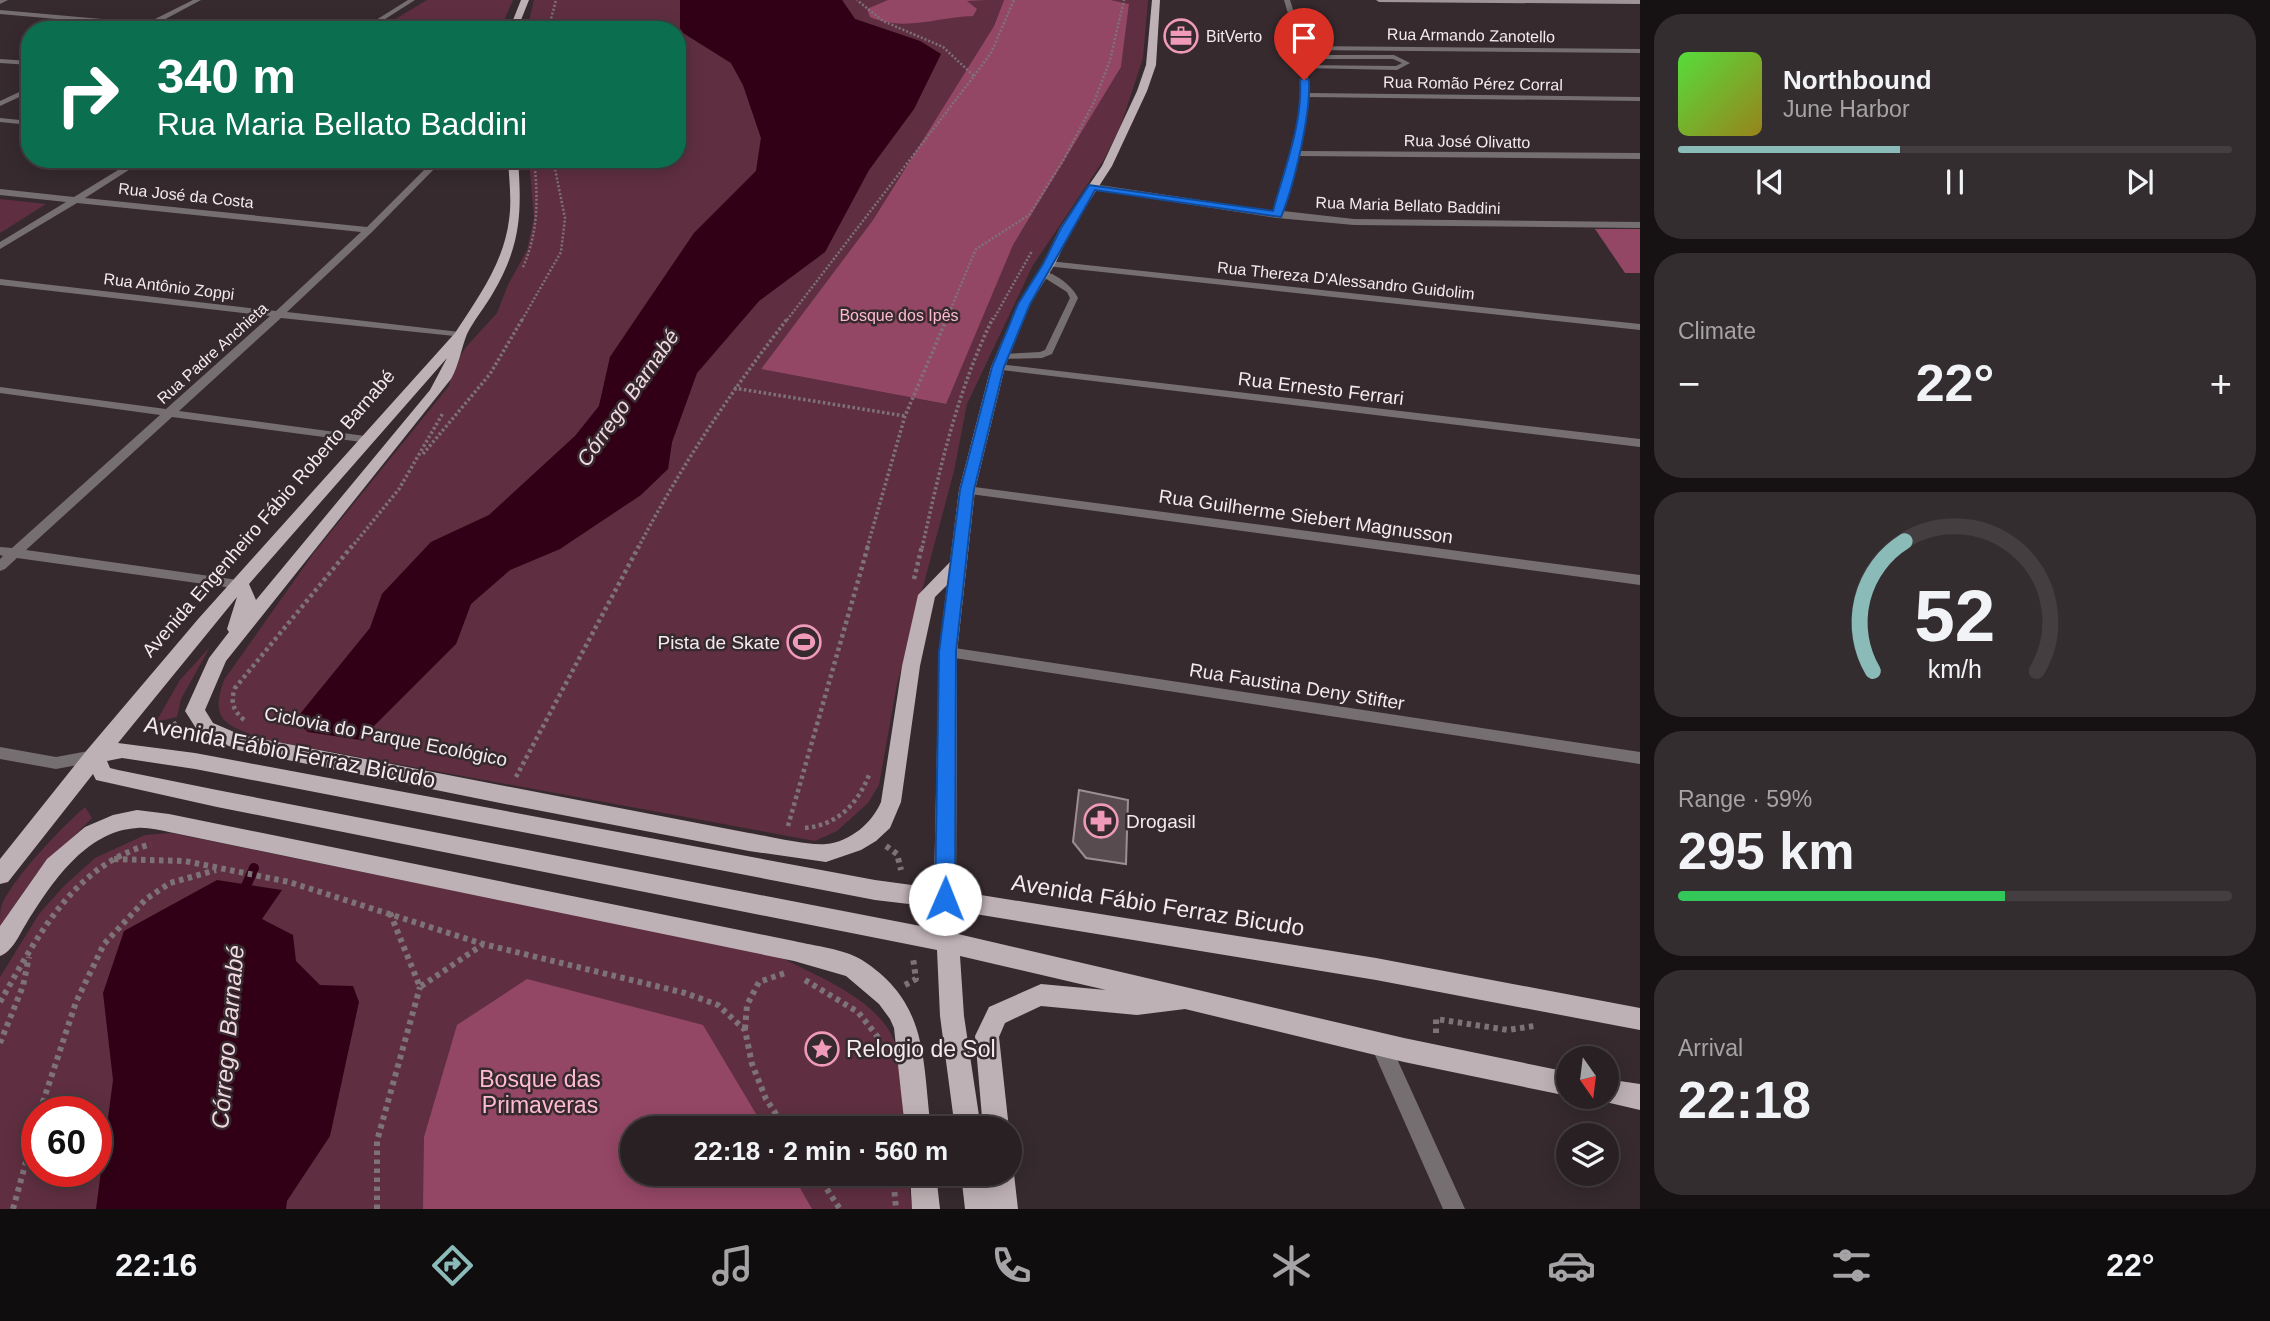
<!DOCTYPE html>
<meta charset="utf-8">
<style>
body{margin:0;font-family:Arial,sans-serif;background:#342d2f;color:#f1f3f6;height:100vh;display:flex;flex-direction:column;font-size:26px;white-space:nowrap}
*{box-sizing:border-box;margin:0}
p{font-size:23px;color:#a5a3a5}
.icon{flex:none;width:38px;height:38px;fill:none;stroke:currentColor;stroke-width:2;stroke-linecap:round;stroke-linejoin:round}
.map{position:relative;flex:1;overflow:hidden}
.panel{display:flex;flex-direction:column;gap:14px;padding:14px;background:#161213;width:630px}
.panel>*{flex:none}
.top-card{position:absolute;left:21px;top:21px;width:665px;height:147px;border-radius:28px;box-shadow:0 4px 18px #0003,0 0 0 2px #443e40;background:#0b6e4f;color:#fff;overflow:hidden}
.needle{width:46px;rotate:166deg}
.controls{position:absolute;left:1556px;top:1046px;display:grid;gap:14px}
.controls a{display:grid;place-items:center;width:63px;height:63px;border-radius:50%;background:#282022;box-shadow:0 4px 18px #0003,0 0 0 2px #443e40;font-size:35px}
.speed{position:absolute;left:21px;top:1096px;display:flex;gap:14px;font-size:35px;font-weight:700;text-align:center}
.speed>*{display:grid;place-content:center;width:91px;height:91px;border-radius:50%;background:#282022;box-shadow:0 4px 18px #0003,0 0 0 2px #443e40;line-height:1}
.speed .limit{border:10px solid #d22;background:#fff;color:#111}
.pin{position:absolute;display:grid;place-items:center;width:60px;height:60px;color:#fff;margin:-72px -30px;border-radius:50% 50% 50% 0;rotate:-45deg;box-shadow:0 0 7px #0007}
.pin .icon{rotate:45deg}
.me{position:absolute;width:77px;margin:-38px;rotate:1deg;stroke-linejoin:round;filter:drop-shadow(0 0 5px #0008)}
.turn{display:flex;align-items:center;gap:24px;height:147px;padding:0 21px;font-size:32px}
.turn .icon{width:91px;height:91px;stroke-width:2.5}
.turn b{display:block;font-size:49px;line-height:60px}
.big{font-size:52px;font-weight:600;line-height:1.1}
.panel .tile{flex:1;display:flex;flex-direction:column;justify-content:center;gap:10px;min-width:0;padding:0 24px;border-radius:28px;background:#342d2f}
.panel .dial{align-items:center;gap:0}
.dial svg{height:182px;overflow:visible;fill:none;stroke:#443e40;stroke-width:7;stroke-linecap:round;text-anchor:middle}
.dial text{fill:#f1f3f6;stroke:none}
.song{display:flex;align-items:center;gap:21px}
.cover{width:84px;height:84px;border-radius:10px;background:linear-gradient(135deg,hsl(110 70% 55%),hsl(50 70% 35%))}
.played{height:7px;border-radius:4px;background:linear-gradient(90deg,#8bbbb9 40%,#443e40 40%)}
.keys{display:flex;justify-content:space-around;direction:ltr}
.heat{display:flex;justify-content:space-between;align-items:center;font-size:38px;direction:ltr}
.charge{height:10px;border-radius:5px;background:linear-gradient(90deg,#34c759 59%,#443e40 0)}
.trip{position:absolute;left:620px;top:1116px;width:402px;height:70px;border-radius:35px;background:#282022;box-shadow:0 4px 18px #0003,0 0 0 2px #443e40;font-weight:600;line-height:70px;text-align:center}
.tab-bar{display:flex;height:112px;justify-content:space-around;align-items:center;background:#100d0e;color:#a5a3a5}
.tab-bar .icon{width:49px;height:49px}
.tab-bar .on{color:#8bbbb9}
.tab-bar b{font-size:32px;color:#f1f3f6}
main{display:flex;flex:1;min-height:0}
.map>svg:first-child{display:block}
.green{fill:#5f2f41;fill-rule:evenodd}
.forest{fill:#944765}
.water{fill:#310016}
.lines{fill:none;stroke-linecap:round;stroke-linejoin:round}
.stream{stroke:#310016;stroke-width:10}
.building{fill:#584b4f;stroke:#9d8e92;stroke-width:2}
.path-far3{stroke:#7d7376;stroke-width:2.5;stroke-dasharray:2 2;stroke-linecap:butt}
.path-far2{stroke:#7d7376;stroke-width:3.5;stroke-dasharray:2.5 2.5;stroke-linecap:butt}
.path-far1{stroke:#7d7376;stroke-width:4.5;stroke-dasharray:3.5 3.5;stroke-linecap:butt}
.path{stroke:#7d7376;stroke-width:6;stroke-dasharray:4.5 4.5;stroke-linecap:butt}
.lane{fill:#766f71;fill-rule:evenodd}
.street{fill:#766f71;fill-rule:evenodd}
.secondary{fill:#9f9598;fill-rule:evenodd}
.primary{fill:#beb1b5;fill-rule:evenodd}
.route{fill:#1a73e8;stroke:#114b97;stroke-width:2}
.labels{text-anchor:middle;stroke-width:5;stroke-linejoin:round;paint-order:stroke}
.far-street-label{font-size:16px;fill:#f4ebee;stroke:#362a2e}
.far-poi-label{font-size:16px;fill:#f4ebee;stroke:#362a2e;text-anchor:start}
.far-park-label{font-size:16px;fill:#ffbbd2;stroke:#362a2e}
.street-label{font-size:19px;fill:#f4ebee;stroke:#362a2e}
.poi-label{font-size:19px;fill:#f4ebee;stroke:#362a2e;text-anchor:end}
.water-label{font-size:21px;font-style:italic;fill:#f1d9e1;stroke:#362a2e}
.near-street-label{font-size:23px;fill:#f4ebee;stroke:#362a2e}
.near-poi-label{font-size:23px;fill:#f4ebee;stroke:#362a2e;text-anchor:start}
.near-park-label{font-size:23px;fill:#ffbbd2;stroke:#362a2e}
.near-water-label{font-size:24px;font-style:italic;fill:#f1d9e1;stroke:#362a2e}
</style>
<main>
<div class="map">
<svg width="1640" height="1209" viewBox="0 0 1640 1209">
<rect width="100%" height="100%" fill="#362a2e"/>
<!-- green -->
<g class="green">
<path d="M427,0H513L500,30H377Z"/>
<path d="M534,0H680V31L731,63L743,85L761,138L756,171L694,233L635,320L610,357L599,406L575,436L489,515L431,542L382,594L370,628L296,720L456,644L471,604L510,570L560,549L668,469L672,442L697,373L759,301L825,252L869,170L914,109L941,54L920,41L855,19L842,0H1004L994,26L873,220L761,369L945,404L1013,245L1121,67L1129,4L1111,0H1148L1143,58L1120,128L1103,161L1033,265L967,404L954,471L897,684L879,785L868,803L837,831L815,841L262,739C227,725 209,722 224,680L313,554L449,386L454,366L466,347L497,313L508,285L527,250L534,218L529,159H677V30H527Z"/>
<path d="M0,199L46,204L0,233Z"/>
<path d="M210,647L181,699L177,717L156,722L180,680Z"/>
<path d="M85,807L92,818L37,873L0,926C0,919 0,910 2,904C16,875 60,829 85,807Z"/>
<path d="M171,833L780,957C817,976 880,1000 895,1043C902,1064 902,1105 904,1129H632V1174H908L912,1209H0V977L39,914L64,886L95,858L145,835ZM37,1111H96V1171H37Z"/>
</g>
<!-- forest -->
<g class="forest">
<path d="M888,0H985L967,1L977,9L973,16C937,17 904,32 870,17L867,9Z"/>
<path d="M1004,0H1111L1129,4L1121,67L1013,245L946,404L761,369L873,220L994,26Z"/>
<path d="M1595,229H1640V273H1625Z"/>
<path d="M527,979L703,1025L765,1129H632V1174H792L812,1209H423L424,1137L457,1025Z"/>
</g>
<!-- water -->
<g class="water">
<path d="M680,0H842L855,19L920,41L941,54L914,109L869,170L825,252L759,301L697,373L672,442L668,469L641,495L560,549L510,570L471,604L456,644L360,740L308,732L295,720L370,628L382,594L431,542L489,515L575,436L599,406L610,357L635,320L694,233L756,171L761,138L743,85L731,63L680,31Z"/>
<path d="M217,880L282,890L262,919L293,935L296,961L320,985L353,986L359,1002L330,1136L287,1201L286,1209H96L113,1080L103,993L124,931Z"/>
</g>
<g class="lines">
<!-- stream -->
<path class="stream" d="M243,893L254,868"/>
</g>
<!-- building -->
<path class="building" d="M1079,790L1128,800L1126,864L1086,858L1073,842Z"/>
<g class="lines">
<!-- path-far3 -->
<g class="path-far3">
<path d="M548,30L556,0"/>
<path d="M974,76L991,53L1014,0"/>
<path d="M523,267C539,231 538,197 534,159"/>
<path d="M522,320L561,252L565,218L553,159"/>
<path d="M787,320L974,76L943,47L883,21L857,0"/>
<path d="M946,320L976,249L1029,215L1064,159L1094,102L1110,60L1124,0"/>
<path d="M993,320L1032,251"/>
</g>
<!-- path-far2 -->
<g class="path-far2">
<path d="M734,388L905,416"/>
<path d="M423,454L490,374L523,318"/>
<path d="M351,548L399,489L443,413"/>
<path d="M638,548C681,466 731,391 788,318"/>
<path d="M867,548L905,416L947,318"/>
<path d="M922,548C940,468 957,391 993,318"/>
</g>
<!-- path-far1 -->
<g class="path-far1">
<path d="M914,579L922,546"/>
<path d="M244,720C233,710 230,702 235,688L352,546"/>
<path d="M155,734L178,722"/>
<path d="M516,777L639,546"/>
<path d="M788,826L868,546"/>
<path d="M805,828C837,825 857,805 869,775"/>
</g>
<!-- path -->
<g class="path">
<path d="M886,846L897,854L901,870"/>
<path d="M114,859L185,861L289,882L483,944L685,993L718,1005L745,1030L752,1064L766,1099L786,1129"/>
<path d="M390,913L420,987L482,945"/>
<path d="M805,980L858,1012L881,1041"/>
<path d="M905,985L916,979L913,958"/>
<path d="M0,1002C38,936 73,865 151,844"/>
<path d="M745,1029L747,1005L759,982L785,973"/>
<path d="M1436,1033V1019L1508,1030L1534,1026"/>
<path d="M0,1043L23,986L29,957"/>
<path d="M40,1111L76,1002L104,944L146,899L170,883L216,870"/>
<path d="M817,1174L840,1209"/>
<path d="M893,1174L896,1209"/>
<path d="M13,1209L37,1122"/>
<path d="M377,1209V1141L420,987"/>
</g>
<!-- lane -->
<g class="lane">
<path d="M1394,55L1410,63L1397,70L1304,68L1302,65L1396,66L1402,63L1393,59H1303L1300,57L1303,55Z"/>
<path d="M1040,271C1053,271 1073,286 1078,298L1052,354L1042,358L1001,359V355L1004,354L1040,352L1045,350L1070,298L1067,292L1040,275Z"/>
</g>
<!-- street -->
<g class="street">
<path d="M0,0H8L0,4Z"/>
<path d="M193,0H201L156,24L210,30H181L0,14V10L147,23Z"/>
<path d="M408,0H415L368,30H360Z"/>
<path d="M1284,0H1290L1305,46L1640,49V53L1306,50L1309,93L1640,97V101L1308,97L1299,151L1640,153V159L1298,156L1283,211L1354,219L1640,222V228L1354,225L1277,218L1090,189L1089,187L1093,184L1274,211C1289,158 1310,102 1299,46C1295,31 1288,16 1284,0Z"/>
<path d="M0,59L30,61V65L0,63Z"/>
<path d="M30,87V92L0,106V101Z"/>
<path d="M0,118L30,121V125L0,122Z"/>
<path d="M136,159H146L85,198L367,227L429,165L395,159H444L372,232L287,312L460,332L464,333V337L281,318L179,411L365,436L369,437V443L172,417L26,550L245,581L247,584L240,589L17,558L5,569L0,571V559L3,556L0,555V547L12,548L160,415L0,393V387L166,409L270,316L0,285V279L276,311L361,232L77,203L0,249V242L66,202L0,195V189L74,197Z"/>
<path d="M1049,261L1640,324V330L1046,266L1044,264Z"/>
<path d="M998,364L1640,439V447L994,369L992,367Z"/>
<path d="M967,486L1640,575V585L963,493L961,490L963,487Z"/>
<path d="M948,647L1640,752V764L948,657L943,656L941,652L943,648Z"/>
<path d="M0,747L56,757L94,750L100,752L102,756L100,760L94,762L56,769L0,759Z"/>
<path d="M1381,1037L1388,1039L1465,1209H1443L1371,1046L1374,1039Z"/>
</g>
<!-- secondary -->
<path class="secondary" d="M1376,0H1640V4L1379,2Z"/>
<!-- primary -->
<g class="primary">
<path d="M521,0H529L517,30H509Z"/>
<path d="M1152,0H1160L1156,65L1147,91L1112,166L1072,228L1055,264L1030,304L1005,367L975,490L957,652L956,891L1376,958L1640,1008V1030L1376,980L957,911L958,934L1404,1038L1568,1072V1096L1404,1062L1185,1009L1137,1015L1041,1006L1005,1023L999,1037L1009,1129H983L975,1036L989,1007L1041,984L1106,990L960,956L964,1016L981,1129H955L940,1016L937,950L217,807L96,780L93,774L8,882L0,884V859L87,750L199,618L455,333C478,298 504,262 509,220C512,200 509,179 508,159H518C522,213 521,245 493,293C485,307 474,320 467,334C461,349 459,365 451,379L226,661L205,710L213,723L241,735L749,833C769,836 807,846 826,844C850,842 872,823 881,802L902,666L918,595L950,562L959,490L991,367L1018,304L1043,264L1060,228L1102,166L1137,91L1146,65ZM447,358L430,390L256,600L249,584ZM947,585L939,652L934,888L875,880L195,753L118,743L237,597L227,629L229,632L209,658L185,711L199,733L238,750L505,804L749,851L826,862L861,850L876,841L890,828L901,802L920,666L935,597ZM122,758L195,769L875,900L934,907L936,929L217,790L118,770L110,768L107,761Z"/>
<path d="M137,810L169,814L794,941C815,946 844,949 862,960C929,1003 922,1059 931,1129H905L894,1028L890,1019L879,1004L846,976L794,961L169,832C159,830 147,827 137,828C85,831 51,884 26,924C19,935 13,951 0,956V926L47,859L85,827L113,815Z"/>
<path d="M1606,1079L1640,1084V1110L1597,1100L1596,1097H1606Z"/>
<path d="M1010,1164L1014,1174L1018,1209H965L961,1174H987L988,1181V1174H1010Z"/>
<path d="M910,1174H936L940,1209H912Z"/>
</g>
</g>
<!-- route -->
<path class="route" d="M1304,78L1309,80C1311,114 1294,186 1281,217L1095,190L1030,304L1004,367L974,490L956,652L955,899L952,905L945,907L938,905L935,899L939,652L960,490L992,367L1018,304L1043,264L1061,228L1089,185L1273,211C1284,170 1303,123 1300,80Z"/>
<!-- icons -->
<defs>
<symbol id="office-ring" viewBox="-11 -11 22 22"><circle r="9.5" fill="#362a2e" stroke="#ef9ab8" stroke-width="1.5"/><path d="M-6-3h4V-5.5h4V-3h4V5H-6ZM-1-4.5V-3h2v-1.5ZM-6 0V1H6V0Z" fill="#ef9ab8"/></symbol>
<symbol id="stadium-ring" viewBox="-11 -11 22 22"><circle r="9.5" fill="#362a2e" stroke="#ef9ab8" stroke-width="1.5"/><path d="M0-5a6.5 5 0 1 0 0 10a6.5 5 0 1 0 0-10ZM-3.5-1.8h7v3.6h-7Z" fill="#ef9ab8"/></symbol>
<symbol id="pharmacy-ring" viewBox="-11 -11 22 22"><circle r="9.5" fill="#362a2e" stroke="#ef9ab8" stroke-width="1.5"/><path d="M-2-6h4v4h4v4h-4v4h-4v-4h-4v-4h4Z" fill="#ef9ab8"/></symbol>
<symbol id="sight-ring" viewBox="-11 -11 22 22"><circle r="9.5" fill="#362a2e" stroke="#ef9ab8" stroke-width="1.5"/><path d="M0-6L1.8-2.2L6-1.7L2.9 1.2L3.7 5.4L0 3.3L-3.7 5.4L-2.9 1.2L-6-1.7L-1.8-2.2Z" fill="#ef9ab8"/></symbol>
</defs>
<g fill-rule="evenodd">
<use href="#office-ring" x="1162" y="17" width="38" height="38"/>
<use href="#stadium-ring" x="785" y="623" width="38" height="38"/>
<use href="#pharmacy-ring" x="1082" y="802" width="38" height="38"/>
<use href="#sight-ring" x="803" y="1030" width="38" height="38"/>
</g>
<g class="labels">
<!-- far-street labels -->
<g class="far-street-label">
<text transform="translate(1471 35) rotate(1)" y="6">Rua Armando Zanotello</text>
<text transform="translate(1473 83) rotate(1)" y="6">Rua Romão Pérez Corral</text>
<text transform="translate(1467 141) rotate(1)" y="6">Rua José Olivatto</text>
<text transform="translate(186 195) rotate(6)" y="6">Rua José da Costa</text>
<text transform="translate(1408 205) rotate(2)" y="6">Rua Maria Bellato Baddini</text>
<text transform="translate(1346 280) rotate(6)" y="6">Rua Thereza D'Alessandro Guidolim</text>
<text transform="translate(169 286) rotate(7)" y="6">Rua Antônio Zoppi</text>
<text transform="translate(212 353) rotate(-42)" y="6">Rua Padre Anchieta</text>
</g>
<!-- far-poi labels -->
<g class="far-poi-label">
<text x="1206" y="42">BitVerto</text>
</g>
<!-- far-park labels -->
<g class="far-park-label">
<text x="899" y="321">Bosque dos Ipês</text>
</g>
<!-- street labels -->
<g class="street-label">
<text transform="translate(1321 388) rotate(7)" y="7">Rua Ernesto Ferrari</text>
<text transform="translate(268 513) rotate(-49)" y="7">Avenida Engenheiro Fábio Roberto Barnabé</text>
<text transform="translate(1306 516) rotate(8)" y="7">Rua Guilherme Siebert Magnusson</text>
<text transform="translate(1297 686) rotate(9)" y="7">Rua Faustina Deny Stifter</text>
<text transform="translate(386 736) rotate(11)" y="7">Ciclovia do Parque Ecológico</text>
</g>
<!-- poi labels -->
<g class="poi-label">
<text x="780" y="649">Pista de Skate</text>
<text x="1126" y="828" text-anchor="start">Drogasil</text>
</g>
<!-- water labels -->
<g class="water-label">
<text transform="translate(628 398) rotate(-55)" y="7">Córrego Barnabé</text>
</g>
<!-- near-street labels -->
<g class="near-street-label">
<text transform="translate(290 752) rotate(11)" y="8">Avenida Fábio Ferraz Bicudo</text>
<text transform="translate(1158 905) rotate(9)" y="8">Avenida Fábio Ferraz Bicudo</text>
</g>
<!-- near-poi labels -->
<g class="near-poi-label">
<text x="846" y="1057">Relogio de Sol</text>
</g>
<!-- near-park labels -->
<g class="near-park-label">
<text x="540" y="1087">Bosque das<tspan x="540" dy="26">Primaveras</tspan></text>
</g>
<!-- near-water labels -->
<g class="near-water-label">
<text transform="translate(228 1037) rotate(-85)" y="8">Córrego Barnabé</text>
</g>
</g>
</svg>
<div class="controls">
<a><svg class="needle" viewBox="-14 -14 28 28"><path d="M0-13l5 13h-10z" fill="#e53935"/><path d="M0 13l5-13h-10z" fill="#a5a3a5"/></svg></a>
<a><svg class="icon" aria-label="layers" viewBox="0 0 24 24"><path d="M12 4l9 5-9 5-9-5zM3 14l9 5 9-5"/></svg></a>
</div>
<div class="speed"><div class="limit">60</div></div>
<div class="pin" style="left:1304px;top:80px;background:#d93025"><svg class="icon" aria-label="arrive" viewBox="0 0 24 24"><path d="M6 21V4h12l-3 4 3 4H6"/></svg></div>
<svg class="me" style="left:945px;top:899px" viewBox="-20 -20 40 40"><circle r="19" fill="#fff"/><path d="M0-13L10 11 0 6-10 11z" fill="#1a73e8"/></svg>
<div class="trip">22:18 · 2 min · 560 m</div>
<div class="top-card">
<div class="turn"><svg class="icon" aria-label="right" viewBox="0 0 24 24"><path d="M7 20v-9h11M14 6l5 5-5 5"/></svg><div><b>340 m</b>Rua Maria Bellato Baddini</div></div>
</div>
</div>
<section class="panel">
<div class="tile">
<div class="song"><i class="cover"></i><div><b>Northbound</b><p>June Harbor</p></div></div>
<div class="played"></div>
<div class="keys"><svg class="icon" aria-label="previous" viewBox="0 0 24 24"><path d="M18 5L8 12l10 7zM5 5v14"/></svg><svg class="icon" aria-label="pause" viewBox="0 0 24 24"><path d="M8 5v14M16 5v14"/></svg><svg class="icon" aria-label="next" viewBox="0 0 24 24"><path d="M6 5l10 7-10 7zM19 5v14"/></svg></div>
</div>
<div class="tile"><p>Climate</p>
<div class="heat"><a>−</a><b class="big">22°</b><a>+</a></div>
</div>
<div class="tile dial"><svg viewBox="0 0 100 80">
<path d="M14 69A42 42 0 1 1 86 69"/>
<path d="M14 69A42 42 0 0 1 28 12" stroke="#8bbbb9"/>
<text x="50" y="56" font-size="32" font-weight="700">52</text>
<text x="50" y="72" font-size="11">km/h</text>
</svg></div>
<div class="tile"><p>Range · 59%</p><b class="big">295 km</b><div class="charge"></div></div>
<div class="tile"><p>Arrival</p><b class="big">22:18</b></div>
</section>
</main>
<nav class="tab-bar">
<b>22:16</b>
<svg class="icon on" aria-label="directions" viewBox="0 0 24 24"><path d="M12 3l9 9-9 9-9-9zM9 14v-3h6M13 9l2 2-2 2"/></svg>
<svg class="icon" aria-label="music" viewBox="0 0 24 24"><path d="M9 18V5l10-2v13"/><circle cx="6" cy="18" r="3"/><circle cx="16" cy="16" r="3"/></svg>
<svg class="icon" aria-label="phone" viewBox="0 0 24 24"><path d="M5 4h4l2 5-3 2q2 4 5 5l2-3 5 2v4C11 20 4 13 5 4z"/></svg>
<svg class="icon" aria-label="climate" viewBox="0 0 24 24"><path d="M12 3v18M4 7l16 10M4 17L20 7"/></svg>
<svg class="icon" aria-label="car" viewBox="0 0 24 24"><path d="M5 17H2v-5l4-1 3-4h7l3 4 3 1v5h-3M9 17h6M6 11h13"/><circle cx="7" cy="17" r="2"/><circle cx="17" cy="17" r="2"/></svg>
<svg class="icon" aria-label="filters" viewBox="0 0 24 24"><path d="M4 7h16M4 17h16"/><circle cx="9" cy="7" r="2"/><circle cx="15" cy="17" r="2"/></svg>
<b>22°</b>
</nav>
